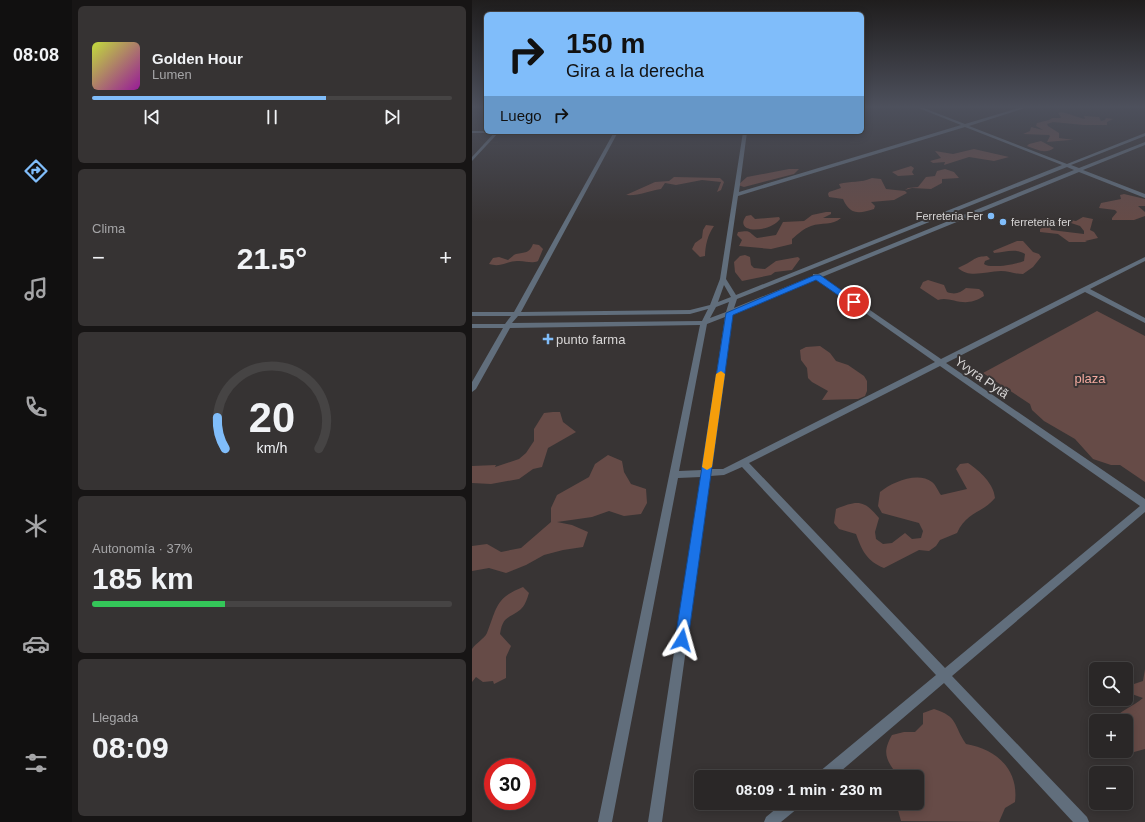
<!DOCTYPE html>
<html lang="es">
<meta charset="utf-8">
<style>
body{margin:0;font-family:Arial,sans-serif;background:#363333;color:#f1f3f6;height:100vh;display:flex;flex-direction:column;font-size:15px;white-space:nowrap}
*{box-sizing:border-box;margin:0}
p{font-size:13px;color:#a5a5a7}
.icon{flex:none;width:22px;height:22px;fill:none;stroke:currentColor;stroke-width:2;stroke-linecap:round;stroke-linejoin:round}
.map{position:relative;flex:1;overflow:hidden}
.drawer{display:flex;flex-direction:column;gap:6px;padding:6px;background:#171515;width:400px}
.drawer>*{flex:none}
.top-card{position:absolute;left:12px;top:12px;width:380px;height:122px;border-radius:6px;box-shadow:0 2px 10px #0003,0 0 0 1px #464444;background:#80bdfa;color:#111;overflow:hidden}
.fabs{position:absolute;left:617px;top:662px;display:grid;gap:8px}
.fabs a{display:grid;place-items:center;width:44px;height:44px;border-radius:6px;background:#2a2727;box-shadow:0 2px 10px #0003,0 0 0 1px #464444;font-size:20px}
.speed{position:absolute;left:12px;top:758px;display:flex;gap:8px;font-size:20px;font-weight:700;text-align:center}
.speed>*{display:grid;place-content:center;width:52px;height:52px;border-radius:50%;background:#2a2727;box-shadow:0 2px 10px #0003,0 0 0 1px #464444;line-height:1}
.speed .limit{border:6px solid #d22;background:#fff;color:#111}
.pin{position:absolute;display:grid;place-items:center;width:34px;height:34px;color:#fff;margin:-17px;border:2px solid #fff;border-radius:50%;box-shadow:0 1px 4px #0007}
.me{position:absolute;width:44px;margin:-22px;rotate:8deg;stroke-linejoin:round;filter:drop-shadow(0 0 3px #0008)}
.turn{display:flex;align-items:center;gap:14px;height:84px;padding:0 16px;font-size:18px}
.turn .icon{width:52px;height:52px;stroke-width:2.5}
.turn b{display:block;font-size:28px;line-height:34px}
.then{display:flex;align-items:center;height:38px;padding:0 16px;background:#0003;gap:8px;font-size:15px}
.big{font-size:30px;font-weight:700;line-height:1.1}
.drawer .card{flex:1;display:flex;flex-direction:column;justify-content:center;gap:6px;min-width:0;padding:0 14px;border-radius:6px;background:#363333}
.drawer .dial{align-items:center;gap:0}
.dial svg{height:104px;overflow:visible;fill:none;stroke:#464444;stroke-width:7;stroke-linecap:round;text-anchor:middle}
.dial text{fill:#f1f3f6;stroke:none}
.song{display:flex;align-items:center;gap:12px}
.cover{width:48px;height:48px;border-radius:6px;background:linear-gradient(135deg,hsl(70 70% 55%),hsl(300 70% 35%))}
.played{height:4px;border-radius:2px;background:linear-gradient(90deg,#80bdfa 65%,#464444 65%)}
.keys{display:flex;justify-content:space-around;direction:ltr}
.heat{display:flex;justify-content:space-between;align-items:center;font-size:22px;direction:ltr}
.charge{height:6px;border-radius:3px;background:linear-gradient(90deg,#34c759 37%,#464444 0)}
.trip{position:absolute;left:222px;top:770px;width:230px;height:40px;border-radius:6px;background:#2a2727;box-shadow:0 2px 10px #0003,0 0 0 1px #464444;font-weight:700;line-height:40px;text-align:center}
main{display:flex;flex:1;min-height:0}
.tab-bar{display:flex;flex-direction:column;width:72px;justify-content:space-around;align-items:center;background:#111010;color:#a5a5a7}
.tab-bar .icon{width:28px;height:28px}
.tab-bar .selected{color:#80bdfa}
.tab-bar b{font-size:18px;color:#f1f3f6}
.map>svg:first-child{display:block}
.green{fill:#664b47}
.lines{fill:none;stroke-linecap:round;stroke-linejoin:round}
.minor{fill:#616e7c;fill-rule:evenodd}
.route{fill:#1a73e8;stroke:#114b97}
.slow{fill:#f59e0b}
.poi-dot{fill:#80bdfa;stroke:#383434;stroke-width:1.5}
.labels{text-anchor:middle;stroke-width:4;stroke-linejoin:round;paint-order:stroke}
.far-poi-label{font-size:11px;fill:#d8d6d6;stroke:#383434;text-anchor:end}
.poi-label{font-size:13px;fill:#d8d6d6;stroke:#383434;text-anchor:start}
.street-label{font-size:13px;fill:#d8d6d6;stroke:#383434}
.park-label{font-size:13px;fill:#f3a99e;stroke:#383434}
</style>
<main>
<nav class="tab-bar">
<b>08:08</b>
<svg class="icon selected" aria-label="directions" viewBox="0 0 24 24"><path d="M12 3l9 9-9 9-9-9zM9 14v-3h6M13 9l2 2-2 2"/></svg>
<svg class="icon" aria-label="music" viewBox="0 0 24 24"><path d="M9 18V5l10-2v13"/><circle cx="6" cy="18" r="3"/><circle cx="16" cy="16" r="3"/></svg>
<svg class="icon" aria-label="phone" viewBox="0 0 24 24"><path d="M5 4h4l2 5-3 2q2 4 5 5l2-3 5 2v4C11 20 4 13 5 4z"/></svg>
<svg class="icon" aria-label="climate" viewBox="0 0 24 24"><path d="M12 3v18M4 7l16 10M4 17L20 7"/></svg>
<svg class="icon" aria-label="car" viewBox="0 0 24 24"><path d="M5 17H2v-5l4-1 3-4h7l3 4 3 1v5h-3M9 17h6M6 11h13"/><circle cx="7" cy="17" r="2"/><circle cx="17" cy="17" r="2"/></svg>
<svg class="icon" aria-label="filters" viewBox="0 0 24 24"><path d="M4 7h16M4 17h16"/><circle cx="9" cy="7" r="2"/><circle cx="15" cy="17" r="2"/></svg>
</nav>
<section class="drawer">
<div class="card">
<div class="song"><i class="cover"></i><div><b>Golden Hour</b><p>Lumen</p></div></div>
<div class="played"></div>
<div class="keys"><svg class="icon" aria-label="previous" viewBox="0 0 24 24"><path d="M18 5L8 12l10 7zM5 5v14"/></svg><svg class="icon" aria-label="pause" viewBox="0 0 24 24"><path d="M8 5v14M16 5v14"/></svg><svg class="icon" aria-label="next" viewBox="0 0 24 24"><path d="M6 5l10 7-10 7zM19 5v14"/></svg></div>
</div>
<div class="card"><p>Clima</p>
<div class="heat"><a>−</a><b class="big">21.5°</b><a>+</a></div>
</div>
<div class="card dial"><svg viewBox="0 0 100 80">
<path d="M14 69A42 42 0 1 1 86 69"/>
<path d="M14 69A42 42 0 0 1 8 45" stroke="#80bdfa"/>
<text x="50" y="56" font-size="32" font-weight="700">20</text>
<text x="50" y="72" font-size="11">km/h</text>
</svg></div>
<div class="card"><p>Autonomía · 37%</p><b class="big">185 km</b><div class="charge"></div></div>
<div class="card"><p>Llegada</p><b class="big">08:09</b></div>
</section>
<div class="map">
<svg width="673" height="822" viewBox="0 0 673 822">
<rect width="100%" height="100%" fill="#383434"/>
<!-- green -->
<g class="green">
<path d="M589,112C599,114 604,117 613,119L612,116L627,117L629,121L633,120L634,118L641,119L635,122V125H612L581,122L575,124L576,126L587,133V138L602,140H598L575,142L578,136L577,135L551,134L558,131L559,127L571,130L564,126L565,123L577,120L580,118H588L589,117L586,113Z"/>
<path d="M569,141L582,148C573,155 564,149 555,146L557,144Z"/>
<path d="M502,149L537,157L522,161L497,157L472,165L473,162L461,163L458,161L469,158L463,151L481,154Z"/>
<path d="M439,166L442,168L440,172L442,175L426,176L420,172Z"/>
<path d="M317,169H327L322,174L272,187L266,185L275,177Z"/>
<path d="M473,169L482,172L487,178L470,179V183L459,189L440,188L433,190L436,188L446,187L454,177L463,176L465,171Z"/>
<path d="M202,177L248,178L252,182L249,190L245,192L249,182L230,180L204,185L193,183L189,189C176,191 167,196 154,195L183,182L197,181Z"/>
<path d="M400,178L409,179L414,189L433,191L435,193L422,200L399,202L403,206L402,209C387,214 378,215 371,199L357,197L356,194L357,192L369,188L367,184C378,181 389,183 400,178Z"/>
<path d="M652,194L673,199V206H666L673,212V216L662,220H640V218L645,212L643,210L627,208L629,203L649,199L648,195Z"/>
<path d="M354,212H359V214L351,218H369C360,226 350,222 339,226C331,229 326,234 320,239V244L299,249L267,246L270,240L265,235L266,232C280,230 276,232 285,238L304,235L311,222L332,221L340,215Z"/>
<path d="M279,215L283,219L307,217L308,219C298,233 261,234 274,216Z"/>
<path d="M611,217L621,219L618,230L622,232L626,238L613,241L615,242H597L586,234L568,232V229L581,223L591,222V225L578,227L579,230L612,234V231L608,226L593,221V219L604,221Z"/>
<path d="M234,225L242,226C236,234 233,246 233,256L228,257L220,249L223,243L230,238L231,230Z"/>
<path d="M545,241H551L561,252L567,254L569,257L561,267L551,274C543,274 537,271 529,271C514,271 498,279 486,268C489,266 493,265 496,263C505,258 503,257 515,256L518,259L513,261L512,264C518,269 545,264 552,261L553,254C544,248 533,252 522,253L521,251Z"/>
<path d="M61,244L67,245L71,249L66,261C59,264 55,261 47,261C36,260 31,268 17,264L21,258L27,257L36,260C39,258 41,255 44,254C53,252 57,254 61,244Z"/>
<path d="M273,255L278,257L279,265L282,268L293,269L304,261L326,257L328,259L320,270L303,272L299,275L270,281L263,272L262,262L268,256Z"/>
<path d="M456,280L472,285L475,292C483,295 488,293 494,288L507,289L511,292L512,296C491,310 479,295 466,300L448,288L451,282Z"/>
<path d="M625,311L673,336V482L648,465H639L621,459L603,439L572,421L560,410L558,404L511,373Z"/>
<path d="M348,346L358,353L364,361L376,365L392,376L395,381V391L393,396L386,399L350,400L356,391L340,382L336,378L335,368L329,360L328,350L334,347Z"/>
<path d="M81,412H88L91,422L104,432L76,448L70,467L61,469L47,479L19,484L0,483V466L24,465L23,467L47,459L54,453L62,441V429L72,413Z"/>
<path d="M136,455L150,461L152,472L159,484L174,489L175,503L169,514L152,516L137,511L120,517L85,522L100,525L116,532L111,547L91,550L72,555L54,565L34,573L17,568L0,571V546L15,544L29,552L49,548L79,522V508L85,495L117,477L123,464Z"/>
<path d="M496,463C508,471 522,484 523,498C511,513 495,511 485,533L468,540L464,546L457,551L447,550L412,568C395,561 390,551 384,534L367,529L362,523L364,509C386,500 392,500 407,518L403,532L404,539L411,544L420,543L433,533L440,539L449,538L451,531L447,523L410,513L406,506L408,492C420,482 446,471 460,482C464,485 466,491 469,495L495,489L484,469L488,464Z"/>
<path d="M51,587L57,593C55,599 53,606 48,610C36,619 31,616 28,634L39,646L34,657V678L22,684L21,681L11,682L4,677L0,682V649C4,643 12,639 15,633C25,608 23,598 51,587Z"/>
<path d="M673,669V749L662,752L654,749V721H640C648,710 661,707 671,698L654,692V677L662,684L671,681Z"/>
<path d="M462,709C487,717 481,725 494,744C524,749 547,769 543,802L533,808L527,822L429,821L424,803H445V777H427C415,761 409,754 420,735L432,732H443L451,724V713Z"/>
</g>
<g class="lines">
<!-- minor -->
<g class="minor">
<path d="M444,107H449L493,124L550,107H556L497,126L595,164L673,133V136L599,165L607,168L673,142V145L611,170L673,194V198L607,172L350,277L469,359L610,288L673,257V261L618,289L673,318V323L613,292L474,363L673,499V512L480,676L615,817L617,822H601L472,683L362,777H346L347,772L464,675L270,467L252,475L238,476L190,822H176L229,477L206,478L140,822H126L228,325L38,328L4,389L0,392V382L31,328H0V324H33L39,316H0V312H42L142,132H146L49,312L218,310L238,305L248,279L271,132H275L267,192L489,125ZM493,127L590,165L264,295L254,279L266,196ZM595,167L602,170L346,274H341V276L262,308L265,299ZM345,279L463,362L251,469H239L260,314ZM252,285L259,297L246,302ZM257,302L254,312L238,318L244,307ZM236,309L230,321L40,323L46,316L218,314ZM253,317L230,470L207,471L235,324ZM468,366L668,506L473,668L277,463Z"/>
<path d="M0,131H14V132H16L14,133H0Z"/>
<path d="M23,132H27L0,161V157Z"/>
<path d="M311,803H328L326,808L309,822H292L294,817Z"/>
</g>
</g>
<!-- sky -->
<linearGradient id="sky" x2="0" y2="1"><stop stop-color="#1f1d1d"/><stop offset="0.48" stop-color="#4d505c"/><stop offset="1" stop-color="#4d505c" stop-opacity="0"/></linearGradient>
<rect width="673" height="222" fill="url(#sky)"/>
<!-- route -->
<path class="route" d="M343,275H348L386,302L379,304L344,280L261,315L216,640L214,644L210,646L205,644L203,640L254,313Z"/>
<!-- slow -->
<path class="slow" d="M249,371L253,374L240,467L235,470L230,467L244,374Z"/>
<!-- markers -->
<g class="poi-dot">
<circle cx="519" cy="216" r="4"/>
<circle cx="531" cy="222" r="4"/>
<path d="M74 333h4v4h4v4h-4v4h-4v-4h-4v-4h4z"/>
</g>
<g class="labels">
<!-- far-poi labels -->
<g class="far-poi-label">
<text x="511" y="220">Ferreteria Fer</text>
<text x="539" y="226" text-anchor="start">ferreteria fer</text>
</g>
<!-- poi labels -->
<g class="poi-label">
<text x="84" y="344">punto farma</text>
</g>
<!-- street labels -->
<g class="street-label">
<text transform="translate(510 377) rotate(35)" y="5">Yvyra Pytã</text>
</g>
<!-- park labels -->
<g class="park-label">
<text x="618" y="383">plaza</text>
</g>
</g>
</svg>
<div class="fabs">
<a><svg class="icon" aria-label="search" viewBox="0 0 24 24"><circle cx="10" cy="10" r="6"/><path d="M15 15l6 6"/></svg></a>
<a>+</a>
<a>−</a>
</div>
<div class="speed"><div class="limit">30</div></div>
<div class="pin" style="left:382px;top:302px;background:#d93025"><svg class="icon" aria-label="arrive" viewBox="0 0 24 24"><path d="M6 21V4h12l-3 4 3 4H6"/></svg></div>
<svg class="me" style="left:210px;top:640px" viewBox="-20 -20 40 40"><path d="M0-17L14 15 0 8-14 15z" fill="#1a73e8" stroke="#fff" stroke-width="4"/></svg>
<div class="trip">08:09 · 1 min · 230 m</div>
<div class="top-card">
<div class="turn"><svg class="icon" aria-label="right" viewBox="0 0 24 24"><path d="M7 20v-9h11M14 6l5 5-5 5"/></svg><div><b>150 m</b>Gira a la derecha</div></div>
<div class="then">Luego<svg class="icon" aria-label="right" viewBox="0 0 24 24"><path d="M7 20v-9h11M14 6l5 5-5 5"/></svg></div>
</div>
</div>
</main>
